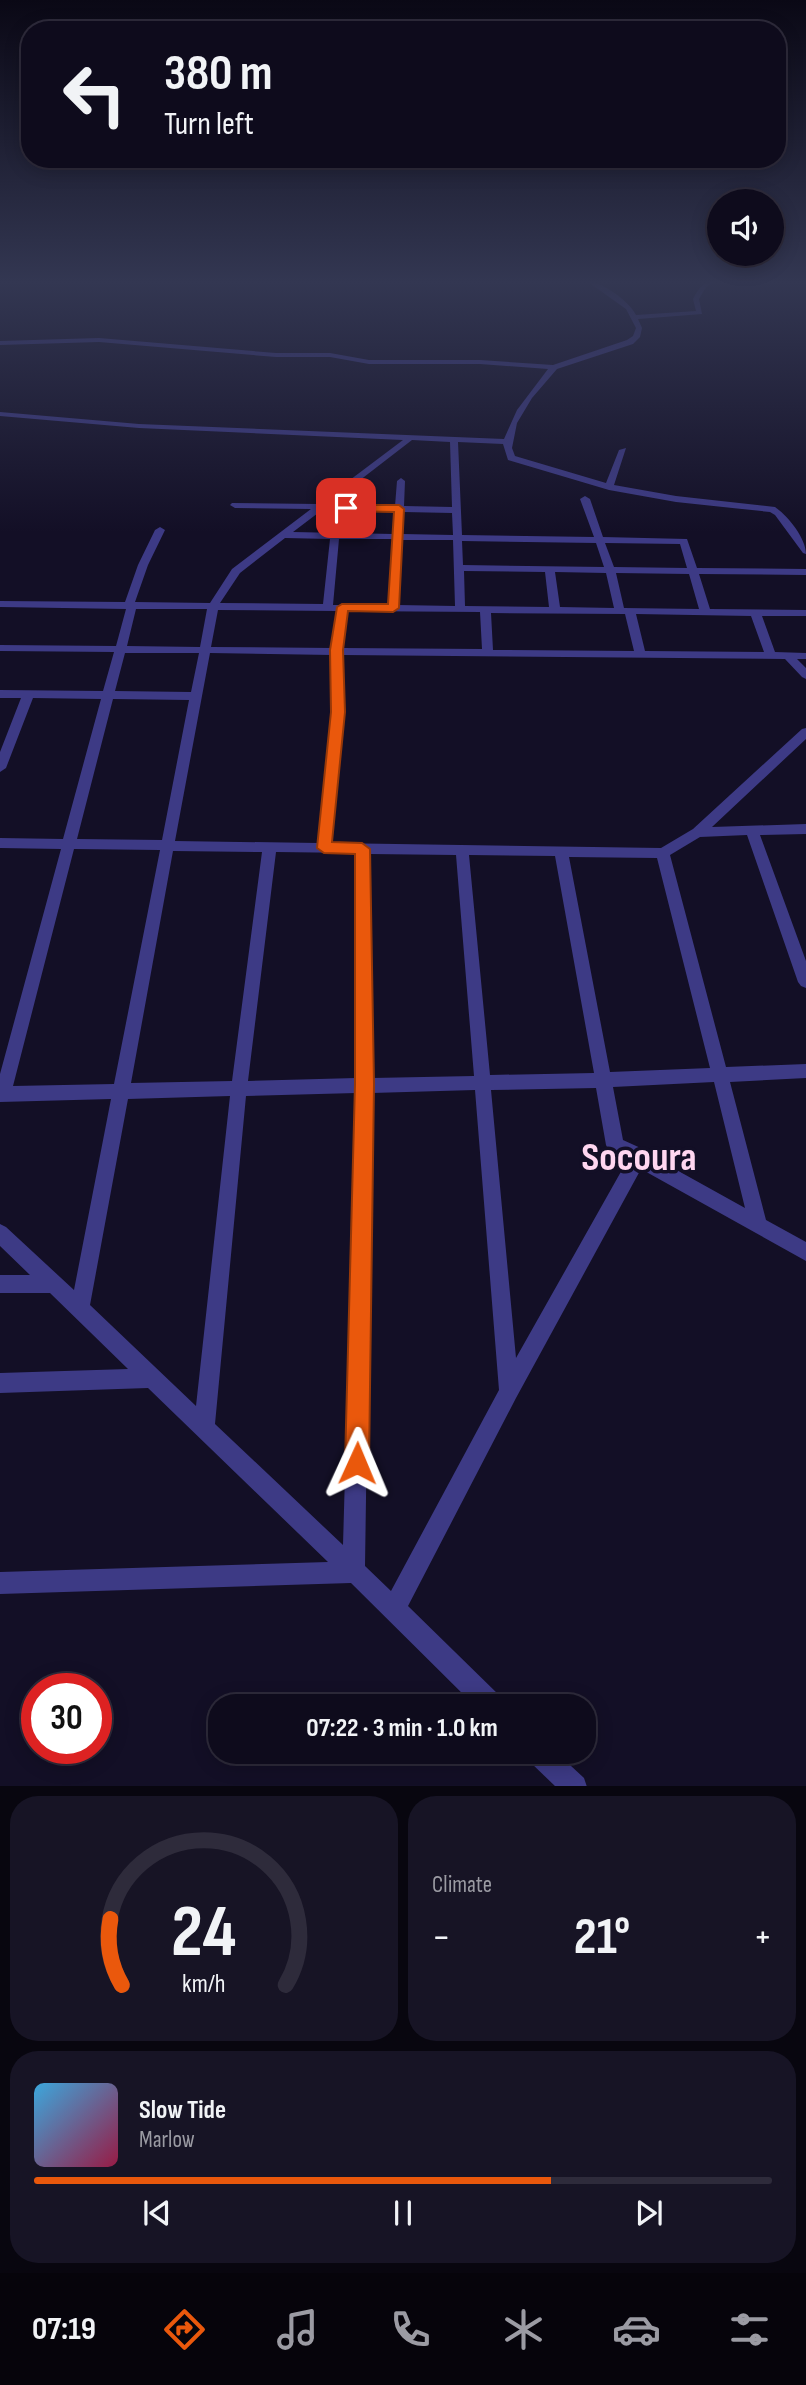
<!DOCTYPE html>
<meta charset="utf-8">
<style>
body{margin:0;font-family:"Sofia Sans Condensed",sans-serif;background:#171425;color:#f1f3f6;height:100vh;display:flex;flex-direction:column;font-size:26px;white-space:nowrap}
*{box-sizing:border-box;margin:0}
p{font-size:23px;color:#9b9ba3}
.icon{flex:none;width:38px;height:38px;fill:none;stroke:currentColor;stroke-width:2;stroke-linecap:round;stroke-linejoin:round}
.map{position:relative;height:1786px;overflow:hidden}
.details{display:flex;flex-direction:column;gap:10px;padding:10px;background:#08060f;flex:1}
.details>*{flex:none}
.guide{position:absolute;left:21px;top:21px;width:765px;height:147px;border-radius:28px;box-shadow:0 4px 18px #0003,0 0 0 2px #2e2b3b;background:#0e0b1c;color:#f1f3f6;overflow:hidden}
.tools{position:absolute;left:707px;top:189px;display:grid;gap:14px}
.tools a{display:grid;place-items:center;width:77px;height:77px;border-radius:50%;background:#0e0b1c;box-shadow:0 4px 18px #0003,0 0 0 2px #2e2b3b;font-size:35px}
.speed{position:absolute;left:21px;top:1673px;display:flex;gap:14px;font-size:35px;font-weight:700;text-align:center}
.speed>*{display:grid;place-content:center;width:91px;height:91px;border-radius:50%;background:#0e0b1c;box-shadow:0 4px 18px #0003,0 0 0 2px #2e2b3b;line-height:1}
.speed .limit{border:10px solid #d22;background:#fff;color:#111}
.pin{position:absolute;display:grid;place-items:center;width:60px;height:60px;color:#fff;margin:-30px;border-radius:14px;box-shadow:0 4px 10px #0006}
.me{position:absolute;width:77px;margin:-38px;rotate:1deg;stroke-linejoin:round;filter:drop-shadow(0 0 5px #0008)}
.turn{display:flex;align-items:center;gap:24px;height:147px;padding:0 28px;font-size:32px}
.turn .icon{width:91px;height:91px;stroke-width:2.5}
.turn b{display:block;font-size:49px;line-height:60px}
.big{font-size:52px;font-weight:700;line-height:1.1}
.details .tile{flex:1;display:flex;flex-direction:column;justify-content:center;gap:10px;min-width:0;padding:0 24px;border-radius:28px;background:#171425}
.details .dial{align-items:center;gap:0}
.dial svg{height:182px;overflow:visible;fill:none;stroke:#2e2b3b;stroke-width:7;stroke-linecap:round;text-anchor:middle}
.dial text{fill:#f1f3f6;stroke:none}
.song{display:flex;align-items:center;gap:21px}
.cover{width:84px;height:84px;border-radius:10px;background:linear-gradient(135deg,hsl(200 70% 55%),hsl(340 70% 35%))}
.played{height:7px;border-radius:4px;background:linear-gradient(90deg,#ea580c 70%,#2e2b3b 70%)}
.keys{display:flex;justify-content:space-around;direction:ltr}
.heat{display:flex;justify-content:space-between;align-items:center;font-size:38px;direction:ltr}
.details .tiles{flex:1;display:grid;gap:10px;grid-template-columns:1fr 1fr}
.tile:last-child{grid-column:span 2}
.trip{position:absolute;left:208px;top:1694px;width:388px;height:70px;border-radius:28px;background:#0e0b1c;box-shadow:0 4px 18px #0003,0 0 0 2px #2e2b3b;font-weight:700;line-height:70px;text-align:center}
.dock{display:flex;height:112px;justify-content:space-around;align-items:center;background:#06040b;color:#9b9ba3}
.dock .icon{width:49px;height:49px}
.dock .current{color:#ea580c}
.dock b{font-size:32px;color:#f1f3f6}
.map>svg:first-child{display:block}
.lines{fill:none;stroke-linecap:round;stroke-linejoin:round}
.minor{fill:#3d3a85;fill-rule:evenodd}
.route{fill:#ea580c;stroke:#983908;stroke-width:2}
.labels{text-anchor:middle;stroke-width:7;stroke-linejoin:round;paint-order:stroke}
.near-district-label{font-size:40px;font-weight:bold;fill:#ffd6f0;stroke:#130f26}
</style>
<div class="map">
<svg width="806" height="1787" viewBox="0 0 806 1787">
<rect width="100%" height="100%" fill="#130f26"/>
<g class="lines">
<!-- minor -->
<g class="minor">
<path d="M588,282C603,282 629,301 636,315L696,311L693,299C699,288 702,282 715,282L706,287L699,299L702,314L638,319L642,328L640,337L633,344L557,369L532,398L517,423L512,448L515,456L606,483L619,450L626,448L614,485L676,496L775,507C788,516 806,538 806,554L803,553L775,515L770,512L676,502L609,490L508,460L503,444L458,442L462,535L594,537L580,499L585,496L590,499L603,537L687,539L697,568L806,569V575L699,574L710,609L806,610V616H762L775,652L806,653V659H797L806,668V679L802,677L785,659L343,655L344,712L331,843L661,848L693,829L802,729L806,728V739L712,827L806,824V834L760,835L806,961V988L801,986L798,982L747,835L700,837L670,855L726,1067L806,1064V1078L730,1082L766,1220L806,1242V1261L641,1169L516,1398L408,1606L501,1697L504,1706H475L351,1583L0,1594V1572L328,1562L148,1388L0,1393V1373L128,1369L50,1293H0V1275H30L0,1246V1224L6,1227L74,1290L111,1099L0,1102V1074L61,849L0,848V838L63,839L101,699L33,698L6,768L0,772V752L21,698H0V690L103,691L114,652L0,651V645L116,646L126,609L0,607V601L125,602L138,565L155,530L160,527L165,530L148,565L135,602L210,603L232,569L311,509L235,508L230,505L232,503L318,504L403,440L139,428L0,416V412L139,424L504,439L517,410L548,369L480,364H369L330,357H276L99,342L0,345V341L99,338L276,353H330L369,360H480L553,365L627,340L633,336L636,328L626,309ZM412,440L450,442L452,507L404,506L405,481L401,478L397,481L395,506L329,504ZM322,510L394,511L393,534L293,532ZM404,512L452,513L453,535L402,534ZM285,538L330,539L323,604L220,603L240,573ZM339,539H393L388,605H333ZM402,540H453L455,606L398,605ZM462,541L596,543L604,567L463,565ZM605,543L680,544L687,568L614,567ZM464,571L545,572L549,607L465,606ZM555,572L606,573L614,608L560,607ZM616,573L689,574L699,609L624,608ZM136,609H207L200,647L127,646ZM218,610L336,611L332,648L211,647ZM347,611L480,612L482,649L343,648ZM491,613L625,614L634,651L493,650ZM636,614L751,616L764,652L645,651ZM125,653H199L191,692L115,691ZM210,653L332,655V712L318,843L175,841ZM113,699L189,700L162,840L77,839ZM74,849L160,850L114,1084L13,1086ZM173,851L262,852L232,1081L131,1083ZM276,852L355,853L356,1078L248,1081ZM369,854L456,855L474,1076L372,1078ZM469,855L555,856L594,1073L490,1075ZM569,857L657,858L710,1068L610,1072ZM714,1082L745,1208L646,1153L645,1150L623,1140L613,1087ZM596,1088L606,1145L609,1151L627,1161L516,1358L491,1090ZM475,1090L499,1390L391,1591L365,1566L372,1093ZM356,1093L343,1545L215,1424L246,1096ZM230,1096L196,1406L90,1305L128,1099Z"/>
<path d="M526,1752H556L584,1778L587,1787H556L529,1761Z"/>
</g>
</g>
<!-- sky -->
<linearGradient id="sky" x2="0" y2="1"><stop stop-color="#0a0815"/><stop offset="0.53" stop-color="#333752"/><stop offset="1" stop-color="#333752" stop-opacity="0"/></linearGradient>
<rect width="806" height="532" fill="url(#sky)"/>
<!-- route -->
<path class="route" d="M346,505H399L404,509L399,608L393,612L348,611L343,650L345,712L332,842L362,843L370,849L374,1084L369,1463L365,1472L357,1475L348,1472L345,1463L355,1084V854L324,853L317,848L331,712L330,650L337,607L342,604H388L394,512L343,511L341,508Z"/>
<g class="labels">
<!-- near-district labels -->
<g class="near-district-label">
<text x="639" y="1170">Socoura</text>
</g>
</g>
</svg>
<div class="tools">
<a><svg class="icon" aria-label="sound" viewBox="0 0 24 24"><path d="M4 9h4l5-4v14l-5-4H4zM17 9q2 3 0 6"/></svg></a>
</div>
<div class="speed"><div class="limit">30</div></div>
<div class="pin" style="left:346px;top:508px;background:#d93025"><svg class="icon" aria-label="arrive" viewBox="0 0 24 24"><path d="M6 21V4h12l-3 4 3 4H6"/></svg></div>
<svg class="me" style="left:357px;top:1463px" viewBox="-20 -20 40 40"><path d="M0-17L14 15 0 8-14 15z" fill="#ea580c" stroke="#fff" stroke-width="4"/></svg>
<div class="trip">07:22 · 3 min · 1.0 km</div>
<div class="guide">
<div class="turn"><svg class="icon" aria-label="left" viewBox="0 0 24 24"><path d="M17 20v-9H6M10 6l-5 5 5 5"/></svg><div><b>380 m</b>Turn left</div></div>
</div>
</div>
<section class="details">
<div class="tiles">
<div class="tile dial"><svg viewBox="0 0 100 80">
<path d="M14 69A42 42 0 1 1 86 69"/>
<path d="M14 69A42 42 0 0 1 9 40" stroke="#ea580c"/>
<text x="50" y="56" font-size="32" font-weight="700">24</text>
<text x="50" y="72" font-size="11">km/h</text>
</svg></div>
<div class="tile"><p>Climate</p>
<div class="heat"><a>−</a><b class="big">21°</b><a>+</a></div>
</div>
<div class="tile">
<div class="song"><i class="cover"></i><div><b>Slow Tide</b><p>Marlow</p></div></div>
<div class="played"></div>
<div class="keys"><svg class="icon" aria-label="previous" viewBox="0 0 24 24"><path d="M18 5L8 12l10 7zM5 5v14"/></svg><svg class="icon" aria-label="pause" viewBox="0 0 24 24"><path d="M8 5v14M16 5v14"/></svg><svg class="icon" aria-label="next" viewBox="0 0 24 24"><path d="M6 5l10 7-10 7zM19 5v14"/></svg></div>
</div>
</div>
</section>
<nav class="dock">
<b>07:19</b>
<svg class="icon current" aria-label="directions" viewBox="0 0 24 24"><path d="M12 3l9 9-9 9-9-9zM9 14v-3h6M13 9l2 2-2 2"/></svg>
<svg class="icon" aria-label="music" viewBox="0 0 24 24"><path d="M9 18V5l10-2v13"/><circle cx="6" cy="18" r="3"/><circle cx="16" cy="16" r="3"/></svg>
<svg class="icon" aria-label="phone" viewBox="0 0 24 24"><path d="M5 4h4l2 5-3 2q2 4 5 5l2-3 5 2v4C11 20 4 13 5 4z"/></svg>
<svg class="icon" aria-label="climate" viewBox="0 0 24 24"><path d="M12 3v18M4 7l16 10M4 17L20 7"/></svg>
<svg class="icon" aria-label="car" viewBox="0 0 24 24"><path d="M5 17H2v-5l4-1 3-4h7l3 4 3 1v5h-3M9 17h6M6 11h13"/><circle cx="7" cy="17" r="2"/><circle cx="17" cy="17" r="2"/></svg>
<svg class="icon" aria-label="filters" viewBox="0 0 24 24"><path d="M4 7h16M4 17h16"/><circle cx="9" cy="7" r="2"/><circle cx="15" cy="17" r="2"/></svg>
</nav>
